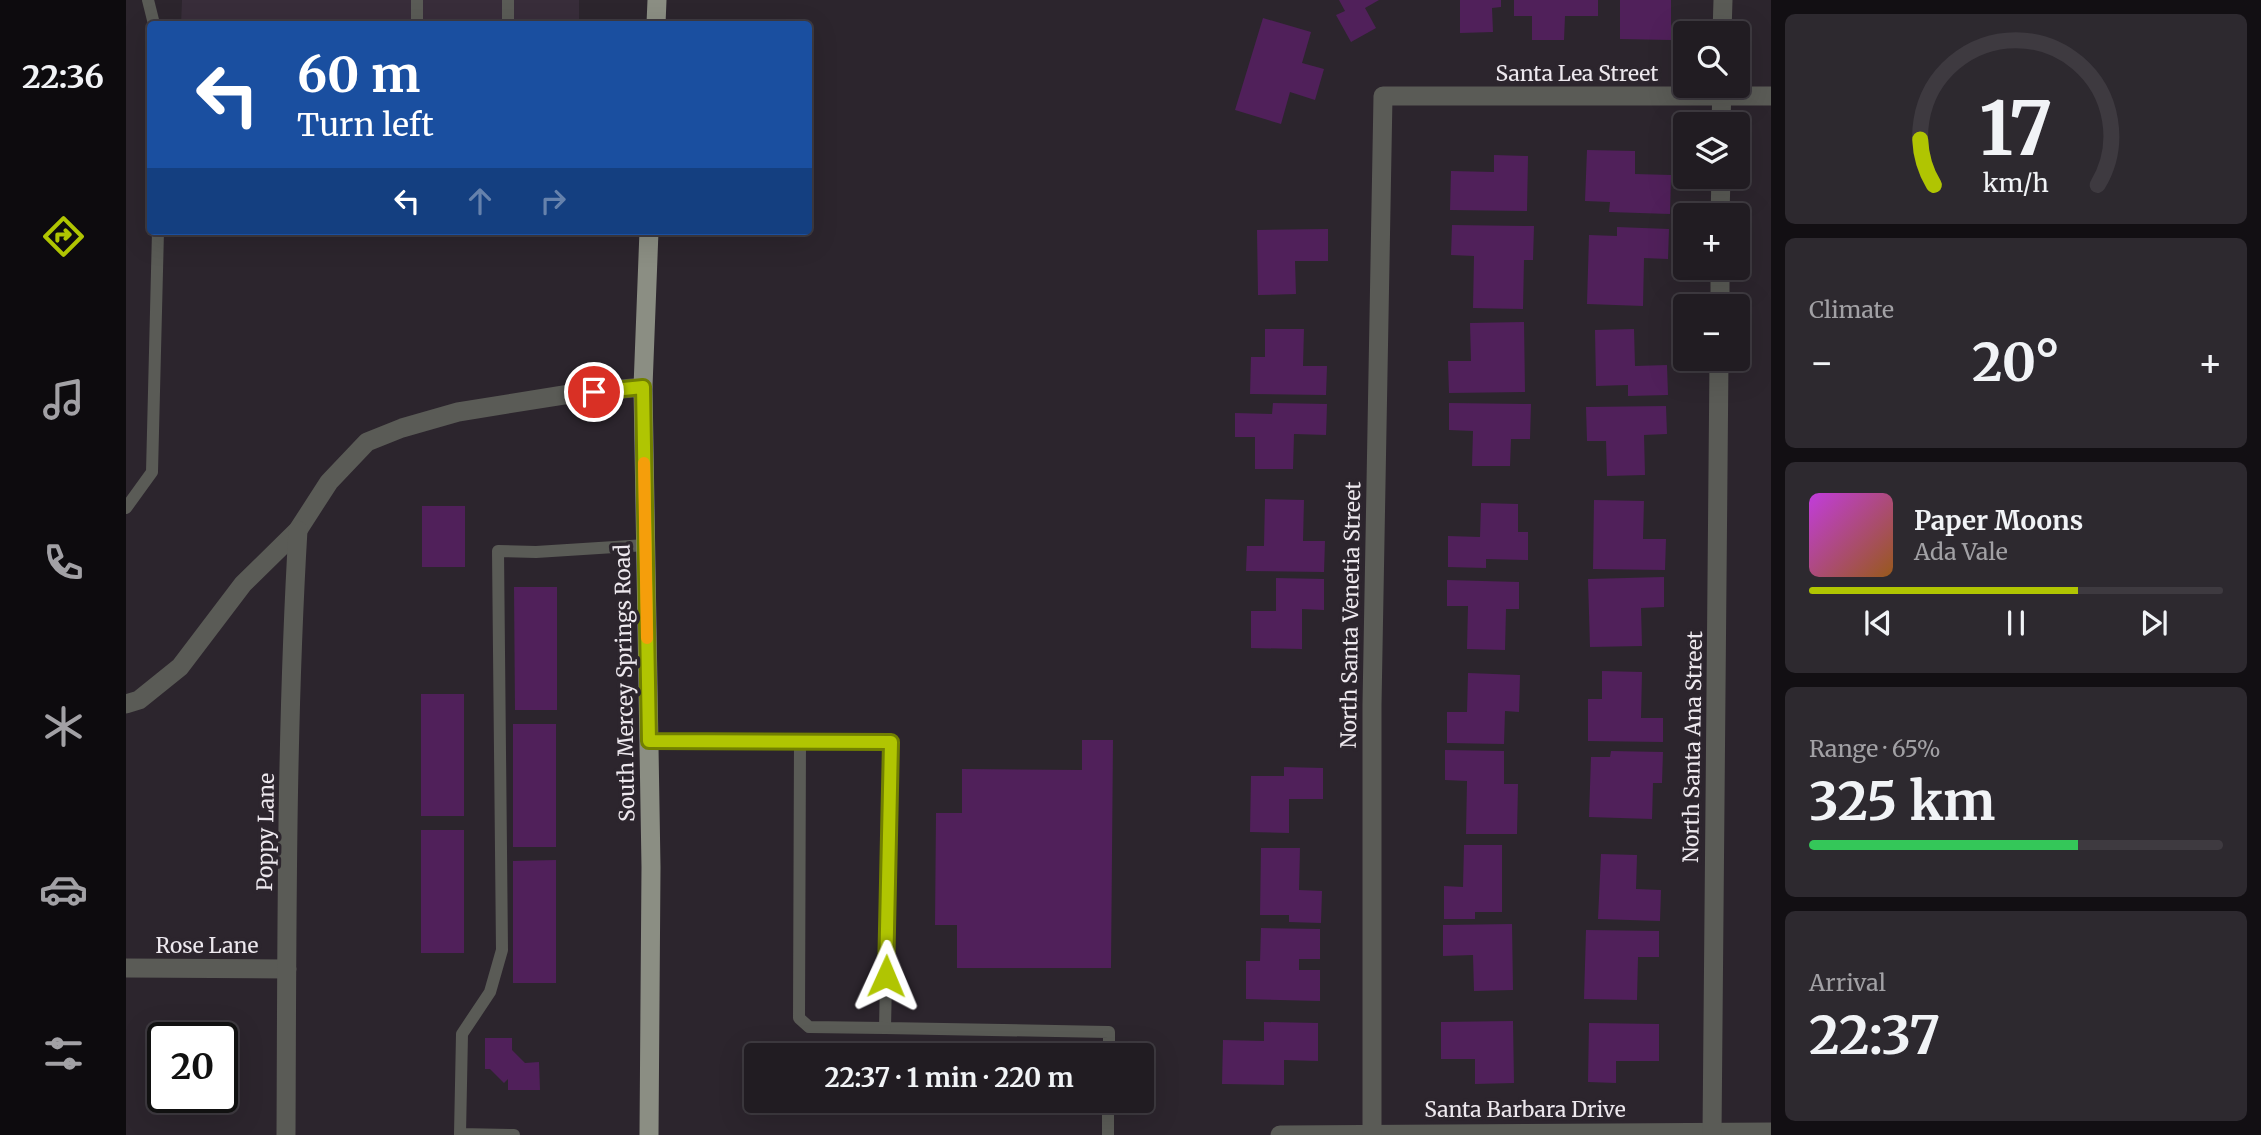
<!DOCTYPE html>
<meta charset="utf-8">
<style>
body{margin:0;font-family:Merriweather,serif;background:#2d292f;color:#f1f3f6;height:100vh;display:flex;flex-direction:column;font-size:26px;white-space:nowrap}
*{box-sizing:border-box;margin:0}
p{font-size:23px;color:#a2a1a5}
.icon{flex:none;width:38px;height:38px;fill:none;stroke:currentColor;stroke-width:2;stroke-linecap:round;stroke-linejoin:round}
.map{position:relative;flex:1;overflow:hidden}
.side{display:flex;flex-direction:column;gap:14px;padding:14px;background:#120f13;width:490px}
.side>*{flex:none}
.top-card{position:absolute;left:21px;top:21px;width:665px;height:214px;border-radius:7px;box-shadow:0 7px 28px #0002,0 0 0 2px #3e3a40;background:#1a4fa0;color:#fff;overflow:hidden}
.fabs{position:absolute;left:1547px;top:21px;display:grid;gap:14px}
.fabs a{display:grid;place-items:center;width:77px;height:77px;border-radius:7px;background:#211c22;box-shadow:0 7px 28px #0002,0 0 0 2px #3e3a40;font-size:35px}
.speed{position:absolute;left:21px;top:1022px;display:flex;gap:14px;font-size:35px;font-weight:700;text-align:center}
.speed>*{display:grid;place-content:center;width:91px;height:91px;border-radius:50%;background:#211c22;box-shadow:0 7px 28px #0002,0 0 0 2px #3e3a40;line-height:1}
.speed .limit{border:4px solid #111;border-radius:10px;background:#fff;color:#111}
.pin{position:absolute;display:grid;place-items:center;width:60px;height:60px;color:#fff;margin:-30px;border:4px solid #fff;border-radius:50%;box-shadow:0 2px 7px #0007}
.me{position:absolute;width:77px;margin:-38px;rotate:1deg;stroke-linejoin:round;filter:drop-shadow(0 0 5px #0008)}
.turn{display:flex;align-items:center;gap:24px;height:147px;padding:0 35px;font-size:32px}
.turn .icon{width:91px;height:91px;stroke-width:2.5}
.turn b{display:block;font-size:49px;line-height:60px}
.lanes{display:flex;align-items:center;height:66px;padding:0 35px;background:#0003;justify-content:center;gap:35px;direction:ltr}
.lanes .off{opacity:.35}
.big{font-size:52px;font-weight:700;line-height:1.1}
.side .tile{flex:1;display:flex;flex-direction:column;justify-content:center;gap:10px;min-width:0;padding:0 24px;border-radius:10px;background:#2d292f}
.side .dial{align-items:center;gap:0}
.dial svg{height:182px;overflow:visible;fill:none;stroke:#3e3a40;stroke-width:7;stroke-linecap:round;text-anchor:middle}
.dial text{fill:#f1f3f6;stroke:none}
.song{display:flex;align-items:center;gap:21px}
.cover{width:84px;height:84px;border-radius:10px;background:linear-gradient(135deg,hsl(290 70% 55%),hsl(30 70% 35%))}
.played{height:7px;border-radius:4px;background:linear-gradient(90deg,#b0c502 65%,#3e3a40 65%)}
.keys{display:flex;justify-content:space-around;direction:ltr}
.heat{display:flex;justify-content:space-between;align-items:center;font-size:38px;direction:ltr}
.charge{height:10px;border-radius:5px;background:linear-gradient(90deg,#34c759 65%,#3e3a40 0)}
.trip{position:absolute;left:618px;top:1043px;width:410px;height:70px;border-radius:7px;background:#211c22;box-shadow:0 7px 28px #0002,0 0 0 2px #3e3a40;font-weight:700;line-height:70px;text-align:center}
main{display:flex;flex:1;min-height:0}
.tab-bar{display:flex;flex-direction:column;width:126px;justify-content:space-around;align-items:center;background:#0d0b0e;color:#a2a1a5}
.tab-bar .icon{width:49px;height:49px}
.tab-bar .current{color:#b0c502}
.tab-bar b{font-size:32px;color:#f1f3f6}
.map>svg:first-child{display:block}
.built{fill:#382d3a}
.building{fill:#50205a}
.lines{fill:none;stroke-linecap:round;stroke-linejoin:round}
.service{stroke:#5a5b56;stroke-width:12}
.minor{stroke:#5a5b56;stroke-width:19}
.primary{stroke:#8b8e83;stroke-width:19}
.route-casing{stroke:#728001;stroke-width:18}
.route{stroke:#b0c502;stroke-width:12}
.slow{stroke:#f59e0b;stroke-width:12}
.labels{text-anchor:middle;stroke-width:7;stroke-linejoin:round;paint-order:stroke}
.street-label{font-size:21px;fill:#ede8ee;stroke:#2c252d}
</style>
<main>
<nav class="tab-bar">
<b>22:36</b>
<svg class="icon current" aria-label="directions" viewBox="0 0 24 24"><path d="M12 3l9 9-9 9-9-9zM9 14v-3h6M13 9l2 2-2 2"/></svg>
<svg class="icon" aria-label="music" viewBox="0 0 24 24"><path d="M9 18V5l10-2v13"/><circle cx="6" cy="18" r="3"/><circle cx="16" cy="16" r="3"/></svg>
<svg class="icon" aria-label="phone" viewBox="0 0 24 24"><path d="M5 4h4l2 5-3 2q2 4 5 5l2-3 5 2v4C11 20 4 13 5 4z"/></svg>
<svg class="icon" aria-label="climate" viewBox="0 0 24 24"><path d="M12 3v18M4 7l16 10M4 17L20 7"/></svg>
<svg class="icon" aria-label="car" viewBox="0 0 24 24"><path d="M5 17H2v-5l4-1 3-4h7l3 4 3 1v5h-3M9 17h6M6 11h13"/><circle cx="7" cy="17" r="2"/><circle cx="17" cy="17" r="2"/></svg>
<svg class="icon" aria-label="filters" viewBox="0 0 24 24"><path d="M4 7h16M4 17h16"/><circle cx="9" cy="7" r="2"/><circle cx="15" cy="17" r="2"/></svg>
</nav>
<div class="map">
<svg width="1645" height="1135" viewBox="0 0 1645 1135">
<rect width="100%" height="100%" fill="#2c252d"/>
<!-- built -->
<path class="built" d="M56,0H453V24H55Z"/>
<!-- building -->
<g class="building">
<path d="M1213,0H1253L1239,8L1250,28L1225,42L1210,15L1219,11Z"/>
<path d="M1334,0H1375V7L1366,8L1367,32L1334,33Z"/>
<path d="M1388,0H1472V16H1439L1438,40H1406V16H1388Z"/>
<path d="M1494,0H1545V40L1494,39Z"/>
<path d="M1137,18L1185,32L1176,63L1198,69L1189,100L1164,92L1155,124L1109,110Z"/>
<path d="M1461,150L1509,151V174L1545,175L1544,214L1483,212L1484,202L1459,201Z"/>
<path d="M1368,155L1402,156L1401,211L1324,210L1325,171L1368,172Z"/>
<path d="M1326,225L1408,226L1407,260H1398L1397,309L1347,308L1348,256L1325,255Z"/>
<path d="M1491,227L1543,229L1542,259L1518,258L1517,306L1461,304L1463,235L1491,236Z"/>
<path d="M1202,229V261H1169L1170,294L1132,295L1131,230Z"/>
<path d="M1398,322L1399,392L1323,393L1322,361H1345L1344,323Z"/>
<path d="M1139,329H1178L1177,366H1201L1200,395L1124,394L1125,357H1139Z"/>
<path d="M1508,329L1509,366L1541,365L1542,395L1502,396V385L1470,386L1469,330Z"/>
<path d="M1147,403L1201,404L1200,435L1168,434L1167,469H1129V437H1109V413L1146,414Z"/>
<path d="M1323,403L1405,404L1404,439H1385L1384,466H1346L1347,431L1323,430Z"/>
<path d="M1540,406L1541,434L1518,435L1519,475L1481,476L1480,441H1461L1460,407Z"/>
<path d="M1139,499L1178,500L1177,541H1199L1198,572L1120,571L1121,546H1138Z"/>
<path d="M1468,500L1518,501L1517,539H1540L1539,570L1467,569Z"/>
<path d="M1355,503L1392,504V532H1402V560L1360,559V568L1322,567V536L1354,537Z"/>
<rect x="296" y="506" width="43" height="61"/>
<path d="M1538,577V607L1515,608L1516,646L1464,647L1462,579Z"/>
<path d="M1150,578L1198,579V610L1176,609V649L1125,648V611H1150Z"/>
<path d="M1321,580L1393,582V609H1380L1379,650L1341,649L1342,606H1321Z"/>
<path d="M388,587H431V710H389Z"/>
<path d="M1476,671L1516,672L1515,718H1537V742L1462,741V699H1476Z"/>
<path d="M1342,673L1394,675L1393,712L1379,711L1378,744L1321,743V712H1341Z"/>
<rect x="295" y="694" width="43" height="122"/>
<rect x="387" y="724" width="43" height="123"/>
<path d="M956,740H987L985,968H831V925H809L810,813H836V769L956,770Z"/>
<path d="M1319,750L1378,751V784H1392L1391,834H1340L1341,781L1319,780Z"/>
<path d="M1485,751L1537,752L1536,783H1527L1526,819L1463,817L1465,757H1484Z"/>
<path d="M1158,767L1197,768V799H1163V833L1124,832L1125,776H1158Z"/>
<rect x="295" y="830" width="43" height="123"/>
<path d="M1338,845H1376V912H1349V919H1318V886L1337,887Z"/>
<path d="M1135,848H1174L1173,890L1196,891L1195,923L1163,922V915H1134Z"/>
<path d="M1475,854L1511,855L1510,889L1535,890L1534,921L1472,919Z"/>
<path d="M430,860V983H387V861Z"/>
<path d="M1386,924L1387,990L1348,991L1347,955L1317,956V925Z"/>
<path d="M1135,928L1194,929V959H1173V970H1194V1001L1120,999V961H1134Z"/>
<path d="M1460,930L1533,931V957H1512L1511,1000L1458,999Z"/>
<path d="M1387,1021L1388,1083L1349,1084V1059H1315V1022Z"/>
<path d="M1138,1022L1192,1023V1061L1158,1060V1085L1096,1084L1097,1040L1138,1041Z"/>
<path d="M1463,1023L1533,1024V1061H1490V1083L1462,1082Z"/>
<path d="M359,1038H386V1050L399,1063L413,1062L414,1090H382V1079L378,1083L364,1069H359Z"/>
</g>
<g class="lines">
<!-- service -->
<g class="service">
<path d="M22,0L28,24"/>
<path d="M291,24V0"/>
<path d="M382,24V0"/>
<path d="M0,508L26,472L32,231"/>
<path d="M523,741L765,742L759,1028L983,1032V1055"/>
<path d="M674,741L673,1018L683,1027L759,1028"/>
<path d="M388,1135L334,1134L336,1034L364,992L376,950L372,551L410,552L520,545"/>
<path d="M982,1135V1101"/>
</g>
<!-- minor -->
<g class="minor">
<path d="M1596,33L1597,0"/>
<path d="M1595,124L1596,86"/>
<path d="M1594,215L1595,177"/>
<path d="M1594,306V268"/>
<path d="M0,704L13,700L54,667L117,584L172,530L203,482L241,442L276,428L332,412L444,394L517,387"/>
<path d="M0,968L161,969"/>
<path d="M160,1135C161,934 160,731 172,530"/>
<path d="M1154,1135L1645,1132"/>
<path d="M1246,1135V705L1257,96H1645"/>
<path d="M1586,1135L1593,359"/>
</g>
<!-- primary -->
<g class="primary">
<path d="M530,24L531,0"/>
<path d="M523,231L517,387L525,867L523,1135"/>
</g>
</g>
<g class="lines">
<defs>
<path id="route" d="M468,392L517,387L523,741L765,742L760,976"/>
</defs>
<!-- route casing -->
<use href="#route" class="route-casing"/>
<!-- route -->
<use href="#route" class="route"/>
<!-- slow -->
<path class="slow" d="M518,463L521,638"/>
</g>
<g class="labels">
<!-- street labels -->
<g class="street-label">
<text x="1451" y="81">Santa Lea Street</text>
<text transform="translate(1225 615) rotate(-89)" y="7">North Santa Venetia Street</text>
<text transform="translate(499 683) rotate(-91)" y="7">South Mercey Springs Road</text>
<text transform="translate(1567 747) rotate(-89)" y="7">North Santa Ana Street</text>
<text transform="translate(140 832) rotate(-89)" y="7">Poppy Lane</text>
<text x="81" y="953">Rose Lane</text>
<text x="1399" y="1117">Santa Barbara Drive</text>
</g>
</g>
</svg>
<div class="fabs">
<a><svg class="icon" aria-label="search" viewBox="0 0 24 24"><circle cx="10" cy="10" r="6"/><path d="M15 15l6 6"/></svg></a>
<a><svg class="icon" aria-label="layers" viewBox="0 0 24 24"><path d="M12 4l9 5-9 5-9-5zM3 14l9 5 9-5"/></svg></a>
<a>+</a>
<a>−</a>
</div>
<div class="speed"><div class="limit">20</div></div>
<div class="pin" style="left:468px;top:392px;background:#d93025"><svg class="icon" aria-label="arrive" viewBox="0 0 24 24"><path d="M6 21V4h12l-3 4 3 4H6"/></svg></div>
<svg class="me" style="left:760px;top:976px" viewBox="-20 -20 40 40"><path d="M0-17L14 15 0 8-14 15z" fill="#b0c502" stroke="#fff" stroke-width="4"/></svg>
<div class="trip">22:37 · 1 min · 220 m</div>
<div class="top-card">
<div class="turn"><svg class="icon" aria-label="left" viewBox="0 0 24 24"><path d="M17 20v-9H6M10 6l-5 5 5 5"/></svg><div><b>60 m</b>Turn left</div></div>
<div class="lanes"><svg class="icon" aria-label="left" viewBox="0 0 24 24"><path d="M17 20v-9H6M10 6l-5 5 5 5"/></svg><svg class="icon off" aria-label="ahead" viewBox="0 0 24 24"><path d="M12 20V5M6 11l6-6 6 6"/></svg><svg class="icon off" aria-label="right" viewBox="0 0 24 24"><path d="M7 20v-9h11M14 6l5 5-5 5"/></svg></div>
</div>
</div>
<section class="side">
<div class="tile dial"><svg viewBox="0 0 100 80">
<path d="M14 69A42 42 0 1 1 86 69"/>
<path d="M14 69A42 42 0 0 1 8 49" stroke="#b0c502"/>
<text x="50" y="56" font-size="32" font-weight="700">17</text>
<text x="50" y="72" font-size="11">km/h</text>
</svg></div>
<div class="tile"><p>Climate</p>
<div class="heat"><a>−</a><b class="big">20°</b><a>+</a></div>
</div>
<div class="tile">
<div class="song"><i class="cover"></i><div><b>Paper Moons</b><p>Ada Vale</p></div></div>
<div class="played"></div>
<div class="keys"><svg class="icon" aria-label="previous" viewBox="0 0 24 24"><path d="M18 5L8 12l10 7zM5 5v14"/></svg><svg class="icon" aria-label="pause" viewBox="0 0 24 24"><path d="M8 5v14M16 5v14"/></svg><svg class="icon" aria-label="next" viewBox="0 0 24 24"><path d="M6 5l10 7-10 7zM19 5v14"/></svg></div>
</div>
<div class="tile"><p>Range · 65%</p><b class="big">325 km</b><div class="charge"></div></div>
<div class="tile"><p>Arrival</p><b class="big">22:37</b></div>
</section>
</main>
